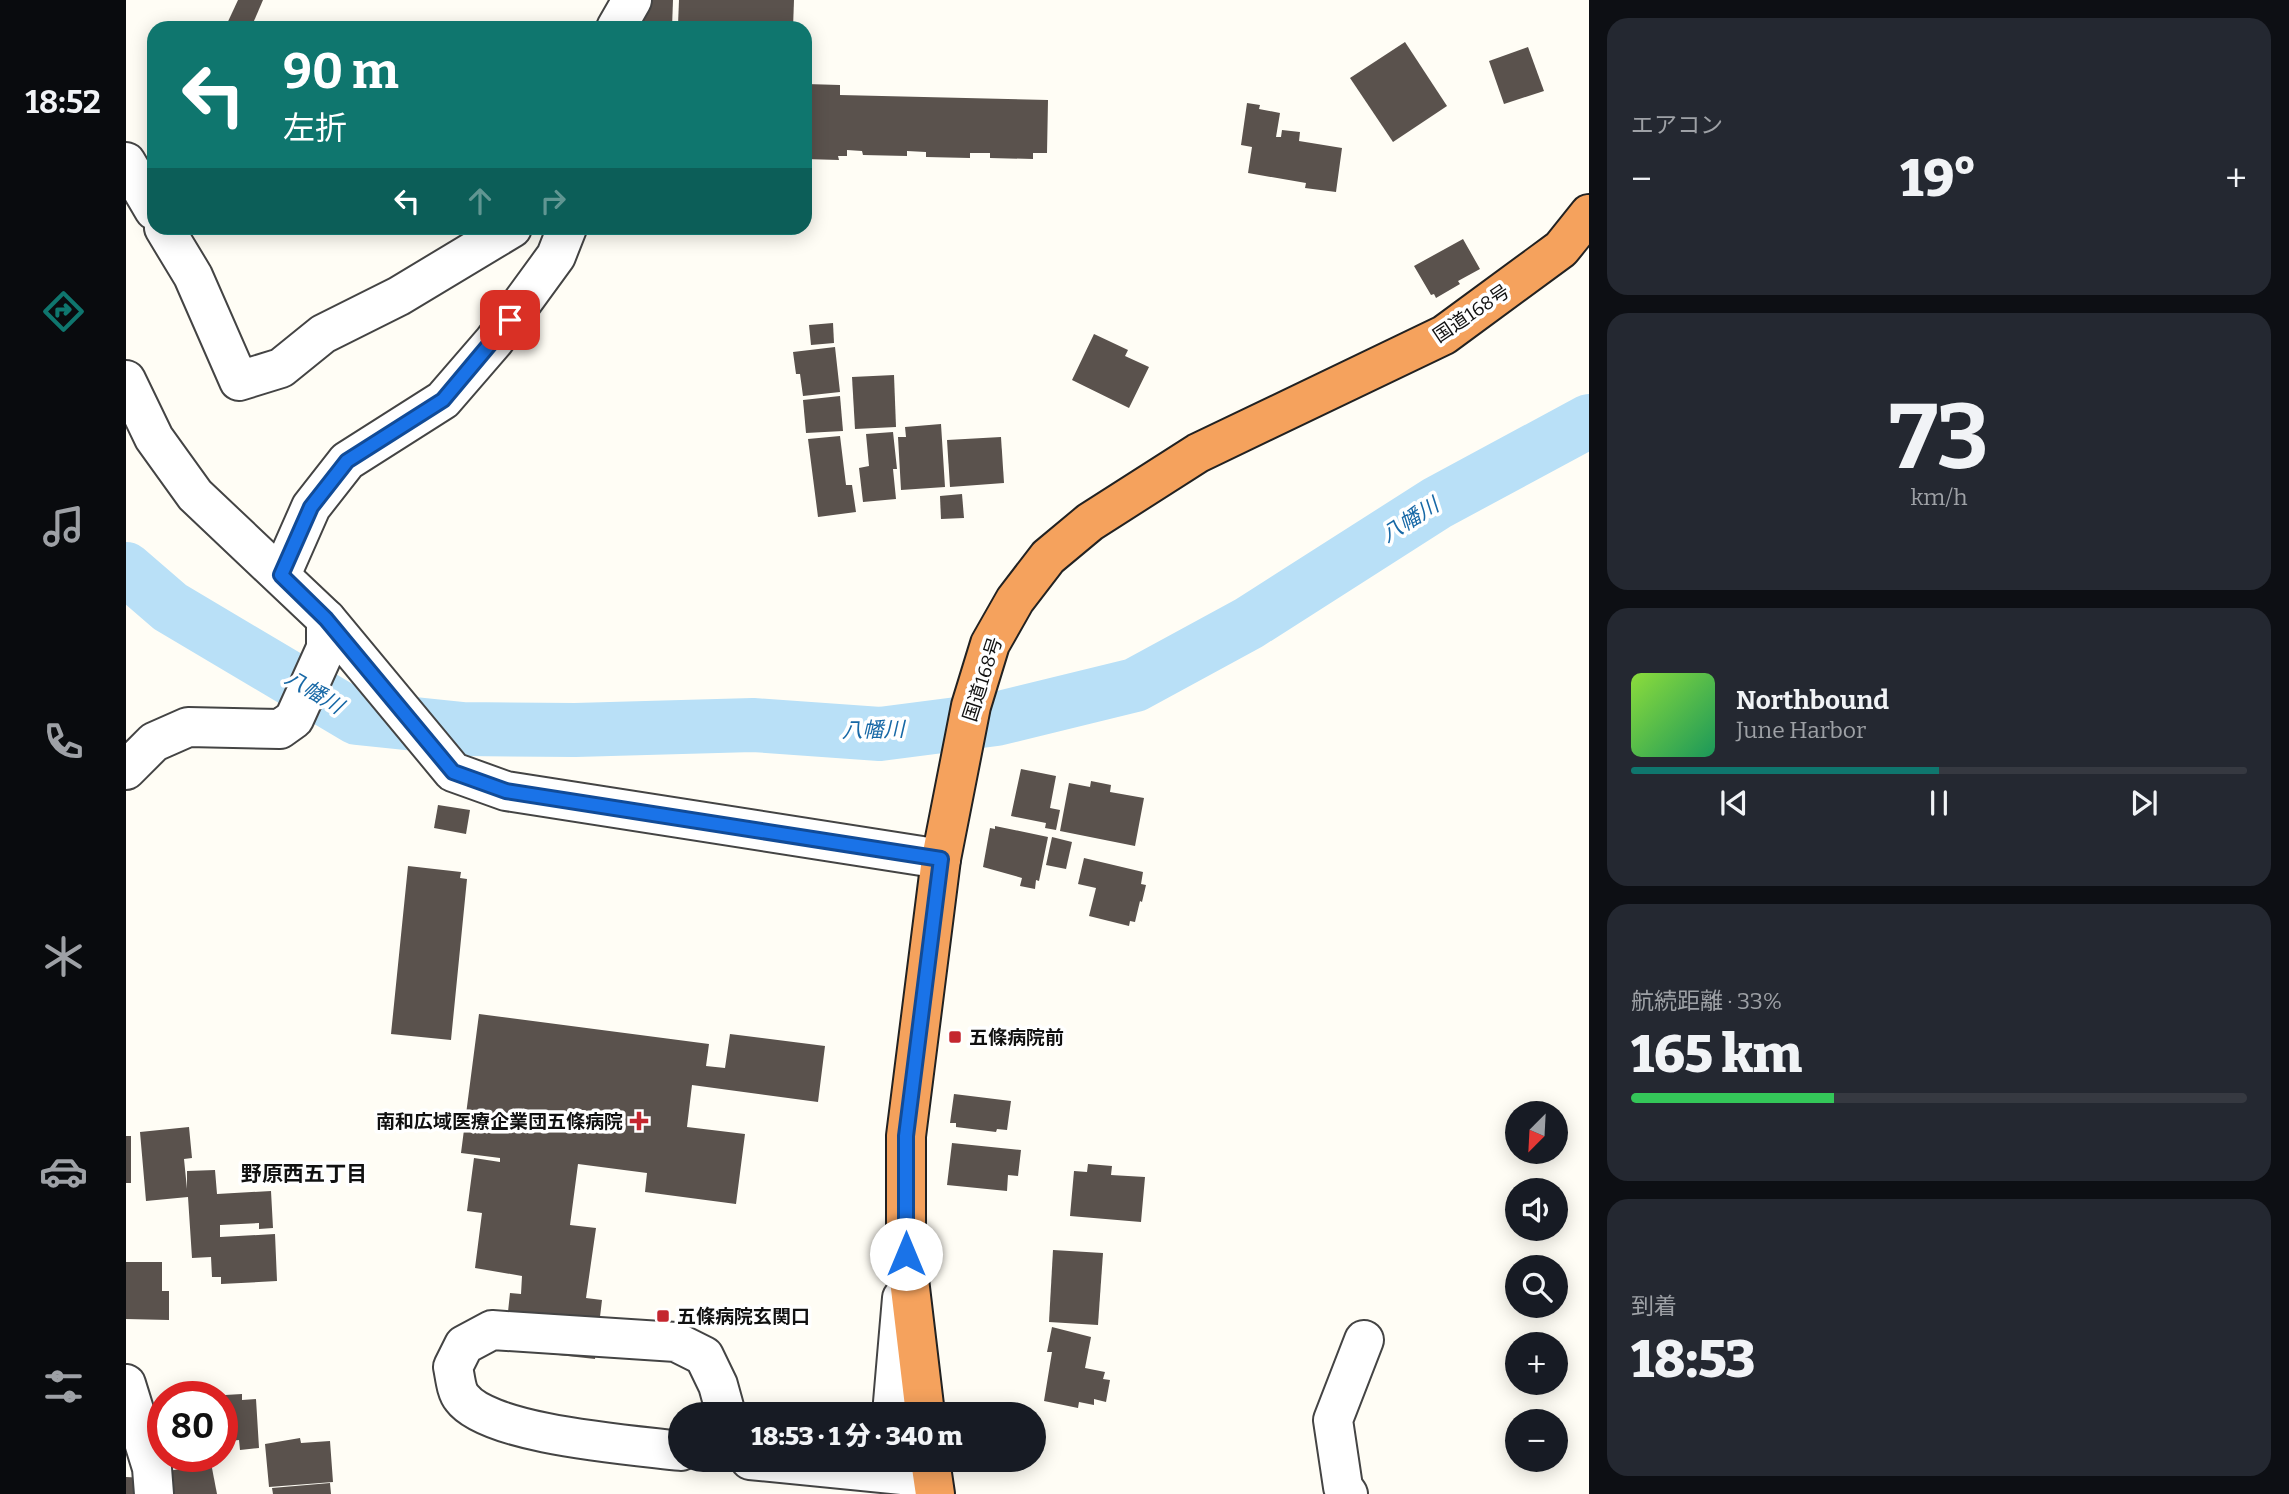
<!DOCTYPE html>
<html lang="ja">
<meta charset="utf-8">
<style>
body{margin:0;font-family:Bitter,"Noto Sans JP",serif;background:#242831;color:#f1f3f6;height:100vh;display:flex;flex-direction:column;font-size:26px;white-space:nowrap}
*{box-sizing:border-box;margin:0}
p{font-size:23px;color:#9ea1a6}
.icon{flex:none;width:38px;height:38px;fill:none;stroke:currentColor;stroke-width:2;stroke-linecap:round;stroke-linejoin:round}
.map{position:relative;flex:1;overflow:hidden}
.panel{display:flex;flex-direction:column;gap:18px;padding:18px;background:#0d0f14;width:700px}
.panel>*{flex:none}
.hud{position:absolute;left:21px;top:21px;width:665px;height:214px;border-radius:21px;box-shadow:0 4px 18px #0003;background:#0f766e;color:#fff;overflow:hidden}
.needle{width:46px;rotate:204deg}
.buttons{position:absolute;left:1379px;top:1101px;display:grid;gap:14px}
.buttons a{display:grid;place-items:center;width:63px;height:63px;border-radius:50%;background:#171b24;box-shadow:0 4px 18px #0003;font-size:35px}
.speed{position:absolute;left:21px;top:1381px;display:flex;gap:14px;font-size:35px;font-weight:700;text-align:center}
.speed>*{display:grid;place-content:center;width:91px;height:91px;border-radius:50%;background:#171b24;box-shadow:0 4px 18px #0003;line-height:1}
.speed .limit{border:10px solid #d22;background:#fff;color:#111}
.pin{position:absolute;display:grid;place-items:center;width:60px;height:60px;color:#fff;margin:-30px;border-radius:14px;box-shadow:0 4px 10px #0006}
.me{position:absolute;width:77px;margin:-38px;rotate:0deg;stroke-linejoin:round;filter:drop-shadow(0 0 5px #0008)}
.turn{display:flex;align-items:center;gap:24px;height:147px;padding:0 21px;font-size:32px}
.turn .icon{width:91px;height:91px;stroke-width:2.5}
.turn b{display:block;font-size:49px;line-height:60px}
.lanes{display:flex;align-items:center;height:66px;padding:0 21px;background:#0003;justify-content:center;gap:35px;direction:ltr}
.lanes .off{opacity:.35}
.big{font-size:52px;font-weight:800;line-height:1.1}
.panel .widget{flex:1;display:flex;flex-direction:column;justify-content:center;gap:10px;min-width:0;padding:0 24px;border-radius:21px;background:#242831}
.panel .dial{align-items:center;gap:0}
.dial b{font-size:91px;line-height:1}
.song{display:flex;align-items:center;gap:21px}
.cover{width:84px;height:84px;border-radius:10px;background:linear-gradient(135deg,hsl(90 70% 55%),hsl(150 70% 35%))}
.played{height:7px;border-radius:4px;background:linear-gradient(90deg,#0f766e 50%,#363941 50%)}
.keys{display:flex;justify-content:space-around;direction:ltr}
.heat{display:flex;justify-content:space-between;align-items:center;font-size:38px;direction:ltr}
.charge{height:10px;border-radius:5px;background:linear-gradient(90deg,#34c759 33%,#363941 0)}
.trip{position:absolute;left:542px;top:1402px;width:378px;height:70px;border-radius:35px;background:#171b24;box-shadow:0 4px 18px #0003;font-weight:800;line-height:70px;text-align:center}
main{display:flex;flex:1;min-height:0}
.tab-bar{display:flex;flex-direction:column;width:126px;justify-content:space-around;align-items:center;background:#090b0e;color:#9ea1a6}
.tab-bar .icon{width:49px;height:49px}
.tab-bar .selected{color:#0f766e}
.tab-bar b{font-size:32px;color:#f1f3f6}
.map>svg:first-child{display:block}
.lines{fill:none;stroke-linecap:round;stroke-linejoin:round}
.river{stroke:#b9e0f7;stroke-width:54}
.building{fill:#5a524d}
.minor-casing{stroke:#444;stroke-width:42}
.highway-casing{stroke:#222;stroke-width:42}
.minor{stroke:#fff;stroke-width:38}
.highway{stroke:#f5a25d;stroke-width:38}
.route-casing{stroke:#114b97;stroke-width:18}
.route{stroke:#1a73e8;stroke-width:12}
.poi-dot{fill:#c4262e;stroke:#fff;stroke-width:2.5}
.labels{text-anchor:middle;stroke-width:7;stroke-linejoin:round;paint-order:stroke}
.street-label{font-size:19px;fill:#111;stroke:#fff}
.poi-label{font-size:19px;font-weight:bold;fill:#111;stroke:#fff;text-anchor:start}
.water-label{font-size:21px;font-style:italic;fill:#1768a6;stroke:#fff}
.neighbourhood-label{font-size:21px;font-weight:bold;fill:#111;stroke:#fff}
</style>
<main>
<nav class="tab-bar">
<b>18:52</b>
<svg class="icon selected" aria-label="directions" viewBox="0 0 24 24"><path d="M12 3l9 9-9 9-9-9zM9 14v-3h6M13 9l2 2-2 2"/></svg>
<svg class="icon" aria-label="music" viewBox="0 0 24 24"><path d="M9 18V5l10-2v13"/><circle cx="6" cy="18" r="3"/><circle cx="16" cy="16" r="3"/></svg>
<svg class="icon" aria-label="phone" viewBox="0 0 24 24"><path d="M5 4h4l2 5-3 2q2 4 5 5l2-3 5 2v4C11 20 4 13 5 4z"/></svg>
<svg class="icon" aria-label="climate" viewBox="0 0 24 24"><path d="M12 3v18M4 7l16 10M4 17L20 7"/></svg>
<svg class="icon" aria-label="car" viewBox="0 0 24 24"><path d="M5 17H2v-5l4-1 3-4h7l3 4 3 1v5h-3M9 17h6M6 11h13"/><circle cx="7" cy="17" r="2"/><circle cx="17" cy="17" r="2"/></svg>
<svg class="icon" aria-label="filters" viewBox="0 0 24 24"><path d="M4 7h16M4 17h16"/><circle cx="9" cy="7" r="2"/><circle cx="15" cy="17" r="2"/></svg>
</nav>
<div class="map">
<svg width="1463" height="1494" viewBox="0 0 1463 1494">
<rect width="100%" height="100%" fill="#fffdf5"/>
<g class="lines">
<!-- river -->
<path class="river" d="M0,569L44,607L231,718L337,729L449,730L627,725L754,734L870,719L1009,685L1123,623L1311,503L1463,421"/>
</g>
<!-- building -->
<g class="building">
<path d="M112,0H137L125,28H99Z"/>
<path d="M513,0H547L546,28L512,26Z"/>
<path d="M553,0H668L667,28L552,25Z"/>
<path d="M1279,42L1321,106L1267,142L1224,78Z"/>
<path d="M1402,47L1418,91L1378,104L1363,61Z"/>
<path d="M680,84L714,85V95L922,100L921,153H907V159L864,158V153H844V158L800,157V152L781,151V156L737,155L736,151L721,150V156H712L713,160L679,159Z"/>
<path d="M1121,103L1134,105L1133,109L1154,113L1150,137H1155L1156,130L1174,132L1173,141L1216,148L1210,192L1179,188L1180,183L1122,173L1126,147L1115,145Z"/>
<path d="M1337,239L1354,269L1332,281L1334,284L1310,298L1308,294L1305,295L1288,266Z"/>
<path d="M707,323L708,343L685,345L683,325Z"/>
<path d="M968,334L1002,350L999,356L1023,367L1003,408L946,380Z"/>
<path d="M709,347L714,392L677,396L674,374H670L667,352Z"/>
<path d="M768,375L770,427L729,429L726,377Z"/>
<path d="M714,396L717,431L680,433L677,400Z"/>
<path d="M815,424L819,487L775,490L772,437H780L779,427Z"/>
<path d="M767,432L771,469H767L770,499L737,502L733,468L743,466L740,434Z"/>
<path d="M714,436L720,485H726L730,512L692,517L682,439Z"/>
<path d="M875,437L878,483L824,487L821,440Z"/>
<path d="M836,494L838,518L815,519L814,496Z"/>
<path d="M895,769L930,776L924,808L934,810L930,830L919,828L920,823L885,816Z"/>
<path d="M965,781L985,785L984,792L1018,798L1009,846L934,831L943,783L964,787Z"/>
<path d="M312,805L344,810L340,834L308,828Z"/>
<path d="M869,826L922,837L913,881L910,880L909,889L894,886L896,878L857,867L864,828L869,829Z"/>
<path d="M926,837L946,842L940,869L920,865Z"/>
<path d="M958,858L1017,872L1015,884L1020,885L1016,902L1014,901L1009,922L1004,921L1003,926L963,916L970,888L952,884Z"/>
<path d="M282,866L335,872L334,878L341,879L325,1040L265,1034Z"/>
<path d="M353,1014L583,1044L580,1066L599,1068L604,1034L699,1046L692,1102L566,1085L561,1127L619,1134L610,1204L519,1192L521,1173L452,1164L444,1225L470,1228L460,1298L476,1300L469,1359L378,1349L384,1293L395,1294L396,1276L349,1268L356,1213L341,1211L348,1158L374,1162V1158L335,1153Z"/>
<path d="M828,1094L885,1101L881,1130L871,1129L870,1132L830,1127V1123H824Z"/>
<path d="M63,1127L66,1158L58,1159L61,1189V1171L89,1170L91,1194L145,1191L147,1228L133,1229V1223L94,1225V1237L149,1234L151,1281L95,1284V1277H86L85,1257L66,1258L62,1197L20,1201L14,1132Z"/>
<rect x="0" y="1136" width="5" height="47"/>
<path d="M826,1143L895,1150L892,1176L882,1175L881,1191L821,1185Z"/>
<path d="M962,1164L986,1166L985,1175L1019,1177L1015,1222L944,1216L948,1171L961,1172Z"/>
<path d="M927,1250L977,1253L972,1325L923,1322Z"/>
<path d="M0,1262H36V1291H43V1320L0,1319Z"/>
<path d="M926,1327L965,1337L959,1368L979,1372L977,1379L984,1380L980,1402L968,1399V1405L953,1402L952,1408L918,1401L926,1352H921Z"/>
<path d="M116,1394V1400L130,1399L133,1448L114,1450L113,1440L103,1441L104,1449H96V1401H99V1395Z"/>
<path d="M174,1438L175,1443L204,1441L207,1482L143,1487L139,1444Z"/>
<path d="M37,1456H80V1457L31,1467Z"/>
<path d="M85,1463L91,1494H41L32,1473Z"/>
<path d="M0,1477L19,1478L18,1494H0Z"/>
<path d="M204,1483L205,1494H147L146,1488Z"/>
</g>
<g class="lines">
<defs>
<g id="minor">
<path d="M490,28L506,0"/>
<path d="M0,162L28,210"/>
<path d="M38,228L67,276L113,381L155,368L197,334L273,296L386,228"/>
<path d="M0,380L28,438L69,495L200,619L327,772L380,791L815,859"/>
<path d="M155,575L185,507L221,461L317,400L368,341L430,256L441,228"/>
<path d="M0,770L28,742L62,727L154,729L168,719L200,648V619"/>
<path d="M0,1384L26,1468L28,1494"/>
<path d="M766,1414L776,1298"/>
<path d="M555,1451C507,1445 363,1435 336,1398C330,1391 329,1376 327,1367L338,1345L366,1330L550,1342L578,1356L592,1385L600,1414"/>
<path d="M624,1460L806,1478"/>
<path d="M1222,1494L1217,1487L1207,1420L1238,1340"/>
</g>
<g id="highway">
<path d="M799,1414L780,1254V1136L815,859L845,706L864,644L889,600L922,557L964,522L1072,453L1318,335L1435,249L1463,214"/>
<path d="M804,1460L809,1494"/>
</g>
</defs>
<!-- minor casing -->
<use href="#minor" class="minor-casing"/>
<!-- highway casing -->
<use href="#highway" class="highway-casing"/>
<!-- minor -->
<use href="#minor" class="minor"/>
<!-- highway -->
<use href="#highway" class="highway"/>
</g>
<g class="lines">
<defs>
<path id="route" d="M384,320L317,400L221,461L185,507L155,575L200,619L327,772L380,791L815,859L780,1136V1254"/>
</defs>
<!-- route casing -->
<use href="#route" class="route-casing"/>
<!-- route -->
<use href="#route" class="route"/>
</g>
<!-- markers -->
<g class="poi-dot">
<rect x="822" y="1030" width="14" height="14" rx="3.5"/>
<path d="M509.5 1110.5h7v7h7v7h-7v7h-7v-7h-7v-7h7z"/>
<rect x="530" y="1309" width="14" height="14" rx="3.5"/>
</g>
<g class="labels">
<!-- street labels -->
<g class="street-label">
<text transform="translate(1345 313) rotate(-34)" y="7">国道168号</text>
<text transform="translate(856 679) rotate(-72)" y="7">国道168号</text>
</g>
<!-- poi labels -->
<g class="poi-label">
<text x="843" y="1044">五條病院前</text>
<text x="497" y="1128" text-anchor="end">南和広域医療企業団五條病院</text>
<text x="551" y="1323">五條病院玄関口</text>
</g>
<!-- water labels -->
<g class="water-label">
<text transform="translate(1284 520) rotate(-32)" y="7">八幡川</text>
<text transform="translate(188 692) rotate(31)" y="7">八幡川</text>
<text transform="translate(747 730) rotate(-1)" y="7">八幡川</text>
</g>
<!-- neighbourhood labels -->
<g class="neighbourhood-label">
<text x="178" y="1181">野原西五丁目</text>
</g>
</g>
</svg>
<div class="buttons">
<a><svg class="needle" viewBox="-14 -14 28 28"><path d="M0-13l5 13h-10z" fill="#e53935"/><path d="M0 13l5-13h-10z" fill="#9ea1a6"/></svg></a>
<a><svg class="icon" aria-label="sound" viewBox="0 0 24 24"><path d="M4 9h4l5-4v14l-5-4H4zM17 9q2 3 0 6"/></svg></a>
<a><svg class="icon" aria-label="search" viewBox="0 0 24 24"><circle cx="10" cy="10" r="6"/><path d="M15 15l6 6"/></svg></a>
<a>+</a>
<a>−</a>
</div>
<div class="speed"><div class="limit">80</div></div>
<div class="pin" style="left:384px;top:320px;background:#d93025"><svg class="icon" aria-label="arrive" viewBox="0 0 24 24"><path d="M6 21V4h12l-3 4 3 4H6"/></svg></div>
<svg class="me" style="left:780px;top:1254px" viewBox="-20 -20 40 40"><circle r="19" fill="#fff"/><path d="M0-13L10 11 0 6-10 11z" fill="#1a73e8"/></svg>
<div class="trip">18:53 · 1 分 · 340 m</div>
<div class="hud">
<div class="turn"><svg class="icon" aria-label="left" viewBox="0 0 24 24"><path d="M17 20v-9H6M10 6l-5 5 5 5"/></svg><div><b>90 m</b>左折</div></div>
<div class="lanes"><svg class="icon" aria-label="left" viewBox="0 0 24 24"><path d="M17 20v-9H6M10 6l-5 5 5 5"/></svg><svg class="icon off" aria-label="ahead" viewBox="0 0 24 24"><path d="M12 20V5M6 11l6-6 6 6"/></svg><svg class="icon off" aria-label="right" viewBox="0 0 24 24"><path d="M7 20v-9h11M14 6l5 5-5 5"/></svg></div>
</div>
</div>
<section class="panel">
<div class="widget"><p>エアコン</p>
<div class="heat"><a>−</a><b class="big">19°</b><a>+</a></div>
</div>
<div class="widget dial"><b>73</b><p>km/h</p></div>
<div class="widget">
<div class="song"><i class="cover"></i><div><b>Northbound</b><p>June Harbor</p></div></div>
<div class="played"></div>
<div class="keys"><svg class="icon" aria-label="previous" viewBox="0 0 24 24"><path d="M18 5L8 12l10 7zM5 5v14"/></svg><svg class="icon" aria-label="pause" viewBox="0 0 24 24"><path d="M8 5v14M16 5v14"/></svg><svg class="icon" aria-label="next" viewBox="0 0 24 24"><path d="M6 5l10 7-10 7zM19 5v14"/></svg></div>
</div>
<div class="widget"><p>航続距離 · 33%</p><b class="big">165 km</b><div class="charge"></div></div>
<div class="widget"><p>到着</p><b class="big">18:53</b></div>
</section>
</main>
